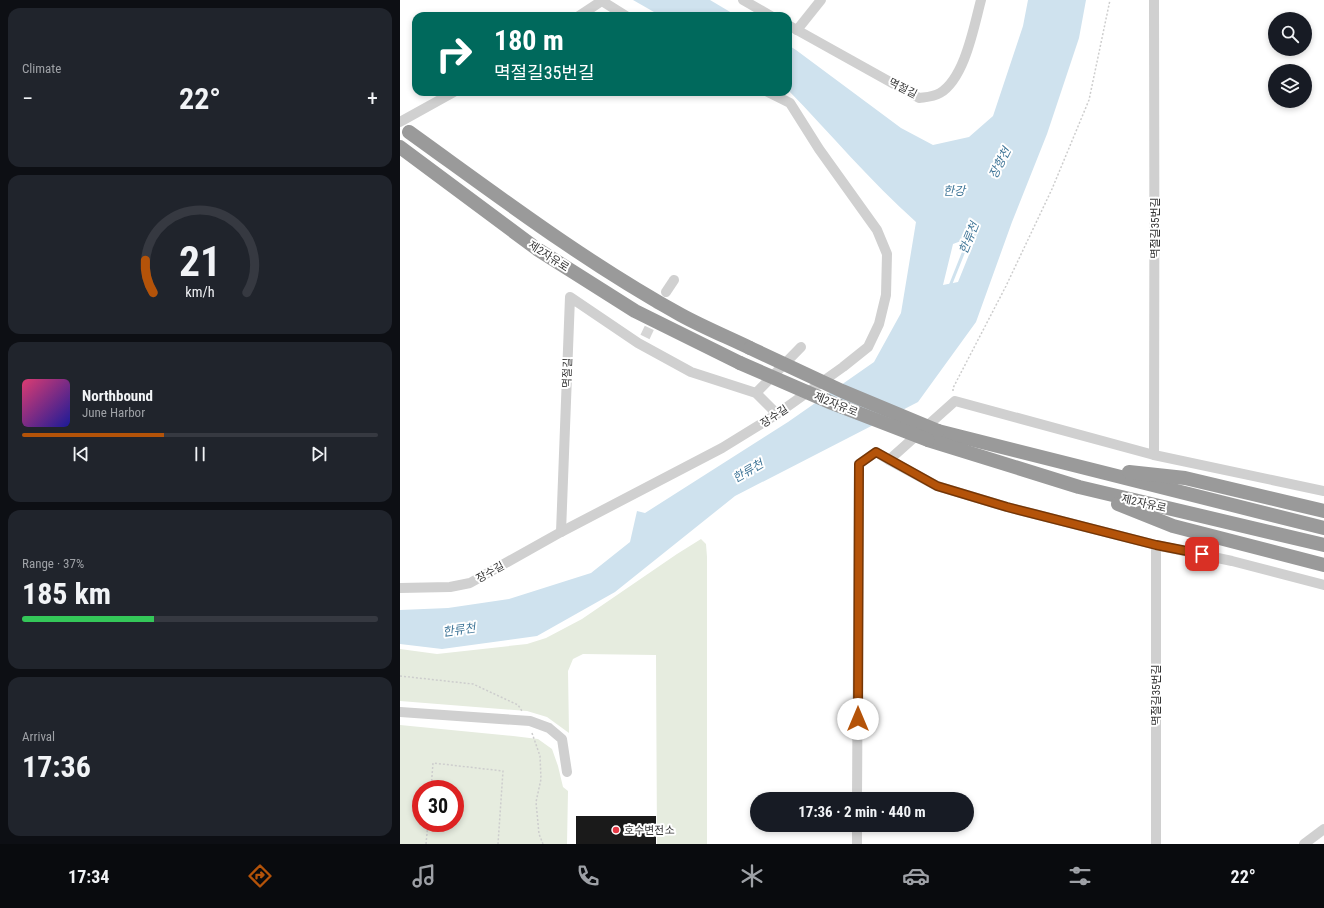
<!DOCTYPE html>
<meta charset="utf-8">
<style>
body{margin:0;font-family:"Roboto Condensed","Noto Sans KR",sans-serif;background:#20242c;color:#f1f3f6;height:100vh;display:flex;flex-direction:column;font-size:15px;white-space:nowrap}
*{box-sizing:border-box;margin:0}
p{font-size:13px;color:#9ea1a6}
.icon{flex:none;width:22px;height:22px;fill:none;stroke:currentColor;stroke-width:2;stroke-linecap:round;stroke-linejoin:round}
.map{position:relative;flex:1;overflow:hidden}
.drawer{display:flex;flex-direction:column;gap:8px;padding:8px;background:#0d0f14;width:400px}
.drawer>*{flex:none}
.top-card{position:absolute;left:12px;top:12px;width:380px;height:84px;border-radius:12px;box-shadow:0 2px 6px #0003;background:#00695c;color:#fff;overflow:hidden}
.fabs{position:absolute;left:868px;top:12px;display:grid;gap:8px}
.fabs a{display:grid;place-items:center;width:44px;height:44px;border-radius:50%;background:#171b24;box-shadow:0 2px 6px #0003;font-size:20px}
.speed{position:absolute;left:12px;top:780px;display:flex;gap:8px;font-size:20px;font-weight:700;text-align:center}
.speed>*{display:grid;place-content:center;width:52px;height:52px;border-radius:50%;background:#171b24;box-shadow:0 2px 6px #0003;line-height:1}
.speed .limit{border:6px solid #d22;background:#fff;color:#111}
.pin{position:absolute;display:grid;place-items:center;width:34px;height:34px;color:#fff;margin:-17px;border-radius:8px;box-shadow:0 2px 6px #0006}
.me{position:absolute;width:44px;margin:-22px;rotate:0deg;stroke-linejoin:round;filter:drop-shadow(0 0 3px #0008)}
.turn{display:flex;align-items:center;gap:14px;height:84px;padding:0 16px;font-size:18px}
.turn .icon{width:52px;height:52px;stroke-width:2.5}
.turn b{display:block;font-size:28px;line-height:34px}
.big{font-size:30px;font-weight:700;line-height:1.1}
.drawer .widget{flex:1;display:flex;flex-direction:column;justify-content:center;gap:6px;min-width:0;padding:0 14px;border-radius:12px;background:#20242c}
.drawer .dial{align-items:center;gap:0}
.dial svg{height:104px;overflow:visible;fill:none;stroke:#363941;stroke-width:7;stroke-linecap:round;text-anchor:middle}
.dial text{fill:#f1f3f6;stroke:none}
.song{display:flex;align-items:center;gap:12px}
.cover{width:48px;height:48px;border-radius:6px;background:linear-gradient(135deg,hsl(340 70% 55%),hsl(240 70% 35%))}
.played{height:4px;border-radius:2px;background:linear-gradient(90deg,#b45309 40%,#363941 40%)}
.keys{display:flex;justify-content:space-around;direction:ltr}
.heat{display:flex;justify-content:space-between;align-items:center;font-size:22px;direction:ltr}
.charge{height:6px;border-radius:3px;background:linear-gradient(90deg,#34c759 37%,#363941 0)}
.trip{position:absolute;left:350px;top:792px;width:224px;height:40px;border-radius:20px;background:#171b24;box-shadow:0 2px 6px #0003;font-weight:700;line-height:40px;text-align:center}
.dock{display:flex;height:64px;justify-content:space-around;align-items:center;background:#090b0e;color:#9ea1a6}
.dock .icon{width:28px;height:28px}
.dock .active{color:#b45309}
.dock b{font-size:18px;color:#f1f3f6}
main{display:flex;flex:1;min-height:0}
.map>svg:first-child{display:block}
.green{fill:#e6ecdf;fill-rule:evenodd}
.water{fill:#cfe2ee;fill-rule:evenodd}
.lines{fill:none;stroke-linecap:round;stroke-linejoin:round}
.stream{stroke:#cfe2ee;stroke-width:3}
.building{fill:#1a1a1a}
.minor-tunnel{stroke:#d6d6d6;stroke-width:10;stroke-dasharray:10 5;stroke-linecap:butt}
.path{stroke:#cdcdcd;stroke-width:1.5;stroke-dasharray:2 2;stroke-linecap:butt}
.minor{stroke:#d0d0d0;stroke-width:10}
.highway{stroke:#9a9a9a;stroke-width:14}
.highway-bridge{stroke:#9a9a9a;stroke-width:14}
.route-casing{stroke:#753606;stroke-width:10}
.route{stroke:#b45309;stroke-width:7}
.poi-dot{fill:#e63946;stroke:#fff;stroke-width:1.5}
.labels{text-anchor:middle;stroke-width:4;stroke-linejoin:round;paint-order:stroke}
.street-label{font-size:11px;fill:#333;stroke:#fff}
.poi-label{font-size:11px;fill:#333;stroke:#fff;text-anchor:start}
.water-label{font-size:12px;font-style:italic;fill:#3f7597;stroke:#fff}
</style>
<main>
<section class="drawer">
<div class="widget"><p>Climate</p>
<div class="heat"><a>−</a><b class="big">22°</b><a>+</a></div>
</div>
<div class="widget dial"><svg viewBox="0 0 100 80">
<path d="M14 69A42 42 0 1 1 86 69"/>
<path d="M14 69A42 42 0 0 1 8 44" stroke="#b45309"/>
<text x="50" y="56" font-size="32" font-weight="700">21</text>
<text x="50" y="72" font-size="11">km/h</text>
</svg></div>
<div class="widget">
<div class="song"><i class="cover"></i><div><b>Northbound</b><p>June Harbor</p></div></div>
<div class="played"></div>
<div class="keys"><svg class="icon" aria-label="previous" viewBox="0 0 24 24"><path d="M18 5L8 12l10 7zM5 5v14"/></svg><svg class="icon" aria-label="pause" viewBox="0 0 24 24"><path d="M8 5v14M16 5v14"/></svg><svg class="icon" aria-label="next" viewBox="0 0 24 24"><path d="M6 5l10 7-10 7zM19 5v14"/></svg></div>
</div>
<div class="widget"><p>Range · 37%</p><b class="big">185 km</b><div class="charge"></div></div>
<div class="widget"><p>Arrival</p><b class="big">17:36</b></div>
</section>
<div class="map">
<svg width="924" height="844" viewBox="0 0 924 844">
<rect width="100%" height="100%" fill="#fff"/>
<!-- green -->
<g class="green">
<path d="M301,539L306,544L307,557V844H257L256,655L183,654L173,659L168,671L169,733L147,717L127,711L0,701V649L37,654L127,644L146,638L182,619L277,554Z"/>
<path d="M0,725L113,736L138,739L152,749L158,766L163,787L168,791L167,844H0ZM21,789H55V823H21Z"/>
</g>
<!-- water -->
<g class="water">
<path d="M233,0H310L337,16H261Z"/>
<path d="M628,0H686L679,38L647,134L612,222L576,322L518,402L335,496L215,592L137,636L42,649L0,644V610L48,608L109,599L191,573L230,542L237,511L245,513L388,422L474,362L501,313L516,222C470,181 431,134 388,90V45L396,50L501,128L533,145L569,137L593,116L623,26ZM577,235L558,282L543,285L553,244Z"/>
</g>
<g class="lines">
<!-- stream -->
<path class="stream" d="M550,286L570,236"/>
</g>
<!-- building -->
<rect class="building" x="176" y="816" width="80" height="28"/>
<g class="lines">
<!-- minor-tunnel -->
<path class="minor-tunnel" d="M245,337L264,297"/>
<!-- path -->
<g class="path">
<path d="M553,391V388L606,286L652,189L689,100L710,0"/>
<path d="M0,676L73,684L118,705L122,711"/>
<path d="M132,733L140,756L141,779L136,802L139,834L143,844"/>
<path d="M31,789L33,763L103,771L98,844"/>
<path d="M26,844L28,823"/>
</g>
<!-- minor -->
<g class="minor">
<path d="M343,0L371,16"/>
<path d="M202,1L226,16"/>
<path d="M179,16L203,0"/>
<path d="M388,25L519,98C526,97 533,97 540,93C565,78 574,26 581,0"/>
<path d="M397,30L421,0"/>
<path d="M0,122L54,92"/>
<path d="M266,292L274,280"/>
<path d="M356,393L401,347"/>
<path d="M754,455C755,303 754,152 754,0"/>
<path d="M924,491L754,455L555,401L489,460L537,486L607,507L756,545L832,561L924,585"/>
<path d="M161,532L170,297L238,343L291,372L356,393L377,414"/>
<path d="M756,545V844"/>
<path d="M0,588L50,587L70,583L161,532L322,448L377,414L443,367L468,347L479,324L486,295L487,254L477,230L419,149L390,103L368,92"/>
<path d="M0,712L130,721L149,728L162,739L167,772"/>
<path d="M457,799L459,464L476,452L489,460"/>
<path d="M457,844V825"/>
<path d="M904,844L924,829"/>
</g>
<!-- highway -->
<g class="highway">
<path d="M9,132C98,196 185,262 281,315C303,327 327,337 350,348"/>
<path d="M0,147L137,249L235,311L340,363"/>
<path d="M538,431L924,528"/>
<path d="M528,440L679,487L924,545"/>
<path d="M729,472L785,478L924,511"/>
<path d="M718,504L773,526L924,565"/>
</g>
<!-- highway-bridge -->
<g class="highway-bridge">
<path d="M350,348L442,391L538,431"/>
<path d="M340,363L432,403L528,440"/>
</g>
</g>
<g class="lines">
<defs>
<path id="route" d="M458,719L459,464L476,452L537,486L607,507L756,545L802,554"/>
</defs>
<!-- route casing -->
<use href="#route" class="route-casing"/>
<!-- route -->
<use href="#route" class="route"/>
</g>
<!-- markers -->
<circle class="poi-dot" cx="216" cy="830" r="4"/>
<g class="labels">
<!-- street labels -->
<g class="street-label">
<text transform="translate(503 88) rotate(27)" y="4">멱절길</text>
<text transform="translate(755 228) rotate(-90)" y="4">멱절길35번길</text>
<text transform="translate(149 256) rotate(33)" y="4">제2자유로</text>
<text transform="translate(167 373) rotate(-88)" y="4">멱절길</text>
<text transform="translate(436 404) rotate(22)" y="4">제2자유로</text>
<text transform="translate(374 416) rotate(-33)" y="4">장수길</text>
<text transform="translate(744 503) rotate(13)" y="4">제2자유로</text>
<text transform="translate(90 572) rotate(-29)" y="4">장수길</text>
<text transform="translate(756 695) rotate(-90)" y="4">멱절길35번길</text>
</g>
<!-- poi labels -->
<g class="poi-label">
<text x="224" y="834">호수변전소</text>
</g>
<!-- water labels -->
<g class="water-label">
<text transform="translate(600 163) rotate(-63)" y="4">장항천</text>
<text x="554" y="195">한강</text>
<text transform="translate(569 238) rotate(-68)" y="4">한류천</text>
<text transform="translate(348 471) rotate(-30)" y="4">한류천</text>
<text transform="translate(59 630) rotate(-8)" y="4">한류천</text>
</g>
</g>
</svg>
<div class="fabs">
<a><svg class="icon" aria-label="search" viewBox="0 0 24 24"><circle cx="10" cy="10" r="6"/><path d="M15 15l6 6"/></svg></a>
<a><svg class="icon" aria-label="layers" viewBox="0 0 24 24"><path d="M12 4l9 5-9 5-9-5zM3 14l9 5 9-5"/></svg></a>
</div>
<div class="speed"><div class="limit">30</div></div>
<div class="pin" style="left:802px;top:554px;background:#d93025"><svg class="icon" aria-label="arrive" viewBox="0 0 24 24"><path d="M6 21V4h12l-3 4 3 4H6"/></svg></div>
<svg class="me" style="left:458px;top:719px" viewBox="-20 -20 40 40"><circle r="19" fill="#fff"/><path d="M0-13L10 11 0 6-10 11z" fill="#b45309"/></svg>
<div class="trip">17:36 · 2 min · 440 m</div>
<div class="top-card">
<div class="turn"><svg class="icon" aria-label="right" viewBox="0 0 24 24"><path d="M7 20v-9h11M14 6l5 5-5 5"/></svg><div><b>180 m</b>멱절길35번길</div></div>
</div>
</div>
</main>
<nav class="dock">
<b>17:34</b>
<svg class="icon active" aria-label="directions" viewBox="0 0 24 24"><path d="M12 3l9 9-9 9-9-9zM9 14v-3h6M13 9l2 2-2 2"/></svg>
<svg class="icon" aria-label="music" viewBox="0 0 24 24"><path d="M9 18V5l10-2v13"/><circle cx="6" cy="18" r="3"/><circle cx="16" cy="16" r="3"/></svg>
<svg class="icon" aria-label="phone" viewBox="0 0 24 24"><path d="M5 4h4l2 5-3 2q2 4 5 5l2-3 5 2v4C11 20 4 13 5 4z"/></svg>
<svg class="icon" aria-label="climate" viewBox="0 0 24 24"><path d="M12 3v18M4 7l16 10M4 17L20 7"/></svg>
<svg class="icon" aria-label="car" viewBox="0 0 24 24"><path d="M5 17H2v-5l4-1 3-4h7l3 4 3 1v5h-3M9 17h6M6 11h13"/><circle cx="7" cy="17" r="2"/><circle cx="17" cy="17" r="2"/></svg>
<svg class="icon" aria-label="filters" viewBox="0 0 24 24"><path d="M4 7h16M4 17h16"/><circle cx="9" cy="7" r="2"/><circle cx="15" cy="17" r="2"/></svg>
<b>22°</b>
</nav>
